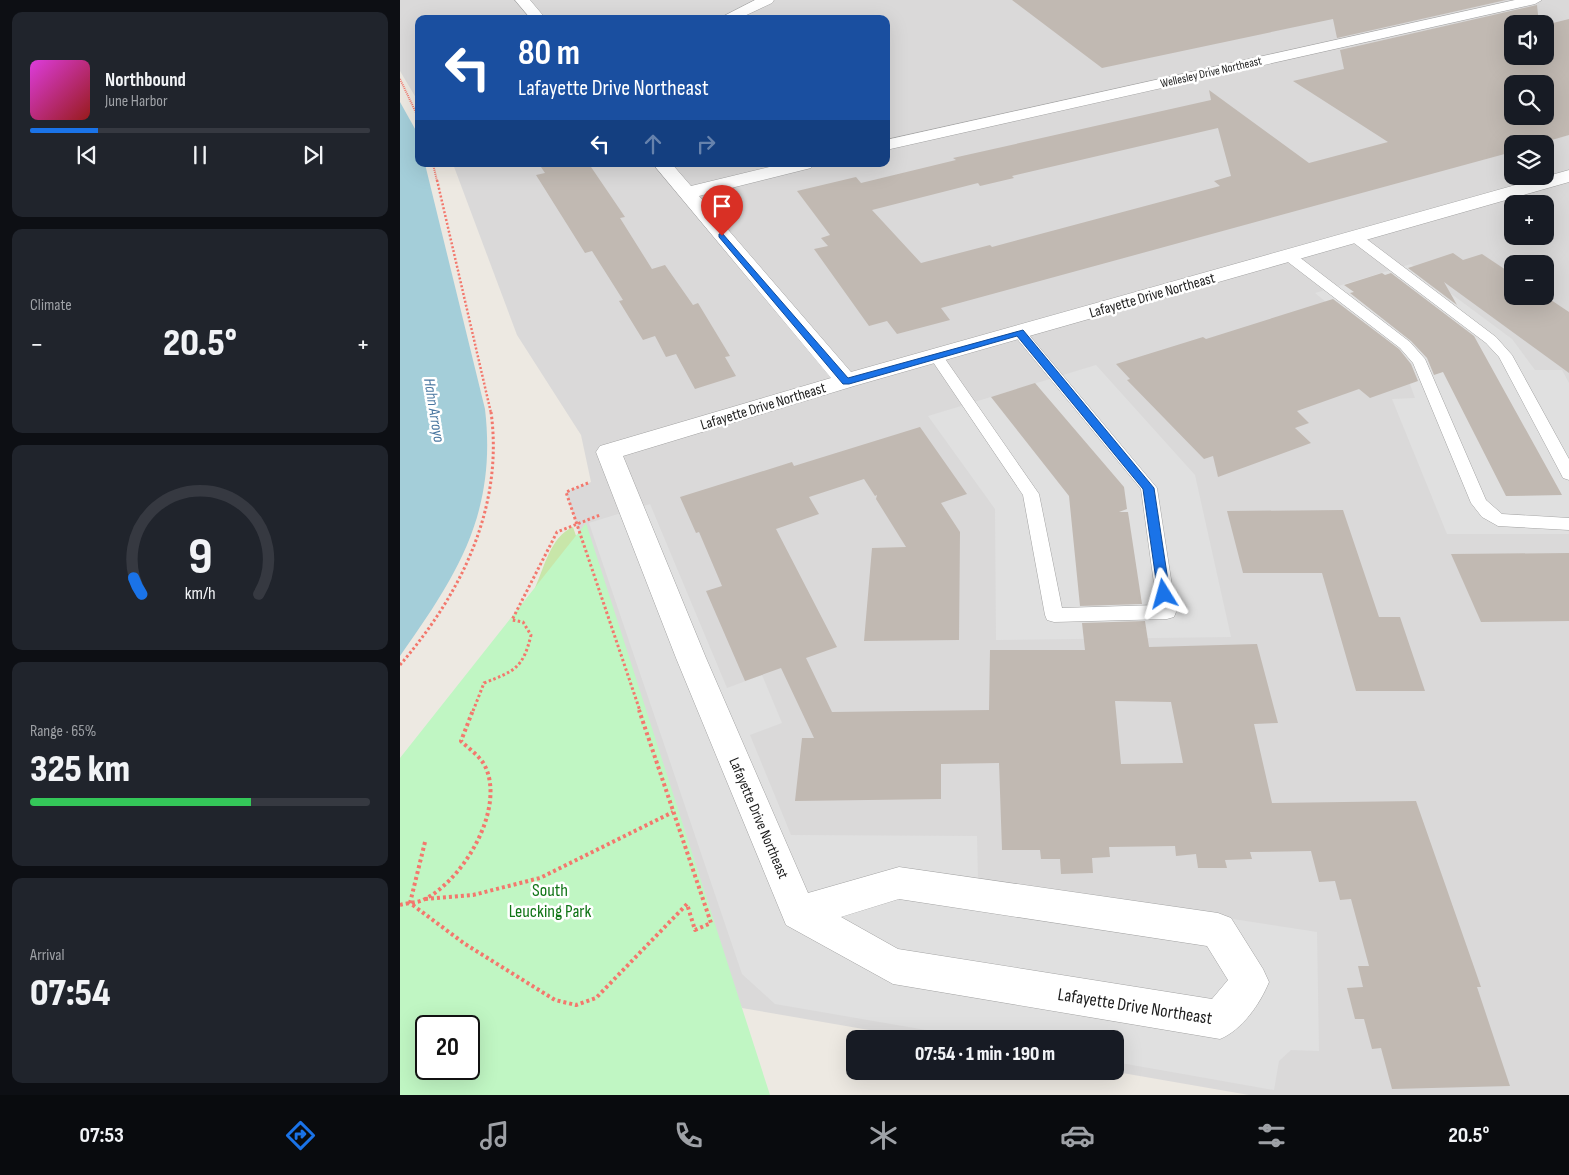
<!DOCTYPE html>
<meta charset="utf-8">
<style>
body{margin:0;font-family:"Sofia Sans Condensed",sans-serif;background:#20242c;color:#f1f3f6;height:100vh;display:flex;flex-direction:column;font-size:19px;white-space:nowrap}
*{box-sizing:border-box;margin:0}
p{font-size:16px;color:#9ea1a6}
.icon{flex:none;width:28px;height:28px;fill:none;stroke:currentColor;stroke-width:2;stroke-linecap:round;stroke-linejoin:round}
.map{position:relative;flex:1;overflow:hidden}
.drawer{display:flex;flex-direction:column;gap:12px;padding:12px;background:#0d0f14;width:400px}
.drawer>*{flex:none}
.top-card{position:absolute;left:15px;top:15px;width:475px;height:152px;border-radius:10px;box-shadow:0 5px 20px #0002;background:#1a4fa0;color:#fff;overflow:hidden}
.fabs{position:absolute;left:1104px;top:15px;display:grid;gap:10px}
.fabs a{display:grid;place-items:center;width:50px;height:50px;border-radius:10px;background:#171b24;box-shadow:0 5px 20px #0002;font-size:25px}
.speed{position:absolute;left:15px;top:1015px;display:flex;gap:10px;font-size:25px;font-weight:700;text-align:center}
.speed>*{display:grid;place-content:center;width:65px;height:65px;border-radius:50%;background:#171b24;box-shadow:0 5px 20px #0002;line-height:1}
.speed .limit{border:2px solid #111;border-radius:8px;background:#fff;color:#111}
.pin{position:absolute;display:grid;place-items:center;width:42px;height:42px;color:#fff;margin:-51px -21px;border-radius:50% 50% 50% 0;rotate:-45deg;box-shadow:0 0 5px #0007}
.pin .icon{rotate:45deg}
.me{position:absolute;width:55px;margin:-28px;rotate:352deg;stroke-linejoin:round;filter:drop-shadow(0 0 4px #0008)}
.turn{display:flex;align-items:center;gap:18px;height:105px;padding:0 20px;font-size:22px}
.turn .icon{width:65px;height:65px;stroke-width:2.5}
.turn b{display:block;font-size:35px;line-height:42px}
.lanes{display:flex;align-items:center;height:48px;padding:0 20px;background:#0003;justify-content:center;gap:25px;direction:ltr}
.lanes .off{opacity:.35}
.big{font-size:38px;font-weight:800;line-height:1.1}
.drawer .tile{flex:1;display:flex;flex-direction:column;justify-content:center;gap:8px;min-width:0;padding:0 18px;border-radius:10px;background:#20242c}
.drawer .dial{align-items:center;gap:0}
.dial svg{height:130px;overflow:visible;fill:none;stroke:#363941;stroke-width:7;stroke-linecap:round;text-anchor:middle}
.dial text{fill:#f1f3f6;stroke:none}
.song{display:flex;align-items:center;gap:15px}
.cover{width:60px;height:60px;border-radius:8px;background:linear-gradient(135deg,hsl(300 70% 55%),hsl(0 70% 35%))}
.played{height:5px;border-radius:2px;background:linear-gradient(90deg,#1a73e8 20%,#363941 20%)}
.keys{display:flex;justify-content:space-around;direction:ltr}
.heat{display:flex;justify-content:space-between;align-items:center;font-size:28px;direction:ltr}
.charge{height:8px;border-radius:4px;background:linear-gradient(90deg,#34c759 65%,#363941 0)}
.trip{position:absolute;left:446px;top:1030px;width:278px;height:50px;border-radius:10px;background:#171b24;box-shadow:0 5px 20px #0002;font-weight:800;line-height:50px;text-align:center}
.dock{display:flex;height:80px;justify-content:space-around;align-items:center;background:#090b0e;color:#9ea1a6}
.dock .icon{width:35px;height:35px}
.dock .selected{color:#1a73e8}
.dock b{font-size:22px;color:#f1f3f6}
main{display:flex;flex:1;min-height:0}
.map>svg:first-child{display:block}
.residential{fill:#dad9d9;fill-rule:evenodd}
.grass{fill:#c8e6a9}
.park{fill:#c0f6c3;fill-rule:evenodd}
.parking{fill:#e0e0e0}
.water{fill:#a4ced9}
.building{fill:#c1b9b2;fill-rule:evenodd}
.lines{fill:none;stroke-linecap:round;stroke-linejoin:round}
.lane-casing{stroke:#a3a3a3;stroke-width:1}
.street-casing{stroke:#a3a3a3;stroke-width:1}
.path-far3{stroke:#f3786d;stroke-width:2;stroke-dasharray:1 1;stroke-linecap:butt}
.path-far2{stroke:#f3786d;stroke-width:2.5;stroke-dasharray:2 2;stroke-linecap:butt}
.path-far1{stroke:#f3786d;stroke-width:3;stroke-dasharray:2.5 2.5;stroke-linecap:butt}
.path{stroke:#f3786d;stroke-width:4;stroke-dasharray:3 3;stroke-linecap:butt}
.lane{fill:#fff;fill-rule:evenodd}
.street{fill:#fff;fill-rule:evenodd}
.route{fill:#1a73e8;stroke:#114b97}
.labels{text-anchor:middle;stroke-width:5;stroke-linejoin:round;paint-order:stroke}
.far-street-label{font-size:12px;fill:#1c1c1c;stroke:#fff}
.street-label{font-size:15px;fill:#1c1c1c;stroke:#fff}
.water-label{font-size:16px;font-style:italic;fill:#4a77a0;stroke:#fff}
.near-park-label{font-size:18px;fill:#107416;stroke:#fff}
.near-street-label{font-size:18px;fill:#1c1c1c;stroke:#fff}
</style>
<main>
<section class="drawer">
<div class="tile">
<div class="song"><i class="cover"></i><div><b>Northbound</b><p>June Harbor</p></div></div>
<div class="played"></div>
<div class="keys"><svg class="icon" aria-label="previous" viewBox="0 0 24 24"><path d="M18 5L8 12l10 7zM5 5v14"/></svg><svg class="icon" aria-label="pause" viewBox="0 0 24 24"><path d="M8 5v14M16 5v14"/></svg><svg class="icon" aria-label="next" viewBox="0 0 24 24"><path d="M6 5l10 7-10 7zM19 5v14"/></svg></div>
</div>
<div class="tile"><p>Climate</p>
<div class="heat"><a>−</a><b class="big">20.5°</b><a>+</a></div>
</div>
<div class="tile dial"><svg viewBox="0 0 100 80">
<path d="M14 69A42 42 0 1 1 86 69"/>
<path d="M14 69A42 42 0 0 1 9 59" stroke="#1a73e8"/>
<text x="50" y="56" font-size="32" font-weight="700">9</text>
<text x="50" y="72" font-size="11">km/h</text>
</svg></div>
<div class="tile"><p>Range · 65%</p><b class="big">325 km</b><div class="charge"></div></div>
<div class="tile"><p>Arrival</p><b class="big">07:54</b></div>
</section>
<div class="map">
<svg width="1169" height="1095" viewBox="0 0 1169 1095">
<rect width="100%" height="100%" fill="#ede9e2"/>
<!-- residential -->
<path class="residential" d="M0,0H1169V1095H849L711,1071H715V1039H521L342,1008L309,933L166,492L191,482L181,435L117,335L53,164H486V19H19V103L0,71ZM1112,24H1145V56H1112ZM1112,84H1145V116H1112ZM1112,144H1145V176H1112ZM1112,204H1145V236H1112ZM1112,264H1145V296H1112Z"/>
<!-- grass -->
<path class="grass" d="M173,527L192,583L135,588C144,568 151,536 173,527Z"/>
<!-- park -->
<path class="park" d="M186,523L370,1095H0V758ZM26,1026H69V1069H26Z"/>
<!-- parking -->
<g class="parking">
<path d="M1011,264L1112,339L1135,370H1162L1169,383V534H1047L992,399L1015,398L1003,365L915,293Z"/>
<path d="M696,365L795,475L831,637L596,640L595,509L528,416Z"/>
<path d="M250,504L327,688L362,675L382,723L350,735L391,835L577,836L578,880L917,932L919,1051L891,1050L879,1061L874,1090L715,1062V1039H578L375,1004L342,974L189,523Z"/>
</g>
<!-- water -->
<path class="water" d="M0,102L19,136V164H25L85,409C97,513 58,574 0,656Z"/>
<!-- building -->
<g class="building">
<path d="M612,0H1106L937,38L933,19L702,68Z"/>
<path d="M1137,5L1139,24H1112V56H1145V25L1169,19V135L1138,144H1112V152L541,308L550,320L497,334L487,321L469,326L414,249L428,246L421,238L430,235L397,191L456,177L461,183L556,160L553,158L811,100L809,90L909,163L988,142L893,81L944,69L940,50ZM1112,84H1145V116H1112ZM818,128L831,176L814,181L820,186L592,247L590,245L521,263L472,210L578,183L580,186L614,178L612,176Z"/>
<path d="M139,164H189L225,217L220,218L252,269L265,265L293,305L298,303L330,356L325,357L336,376L295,389L276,354L266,357L255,336L243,340L219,301L223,300L192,251L185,253L136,175L145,173Z"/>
<path d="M1053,253L1063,260L1082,254L1112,274V296H1145L1169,312V373L1044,282L1057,305L1008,268Z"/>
<path d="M982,273L985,275L991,273L1074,336L1162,495L1106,496L1043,372L1034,375L1027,358L1011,341L950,293L954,292L944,285Z"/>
<path d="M933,299L999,349L1011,364L1018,381L970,398L959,389L897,411L909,423L895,428L911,443L818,477L813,456L804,459L727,380L730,379L716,364L803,337L806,339Z"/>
<path d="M635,383L724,487L727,509L719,512H728L742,604L680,606L669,496L591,397Z"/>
<path d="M520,427L567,494L541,503L560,532L559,640L464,641L472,548L506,547L476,499L477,495L475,496L464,479L409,497L419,514L376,529L437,647L406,658L432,712L589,710L590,650H685L682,623L745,621L749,647L857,644L878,723L854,724L872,803L1016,801L1081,987H1077L1110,1086L992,1089L981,1048L972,1049L964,1019H955L947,988L963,987L958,966H969L951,899L940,900L935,881L919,882L911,851L850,852L852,859L825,860L827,868H798L796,854L776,856L775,846L709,847L710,857L692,858L693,873L661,874L660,859H641L640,850H602L599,763L541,764V799L395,801L402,738H414L381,668L345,681L306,591L322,586L299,532L296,533L280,497L392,462L394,466ZM715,701L771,702L783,763L721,764Z"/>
<path d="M943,510L979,617H1000L1025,691H956L922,573H843L827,511Z"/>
<path d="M1169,553V621L1081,622L1051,554Z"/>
</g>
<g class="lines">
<defs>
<g id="lane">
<path d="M955,233L960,234L1096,337L1112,355L1169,459V480L1163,478L1161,474L1099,357L1086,343L950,240L949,237Z"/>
<path d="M889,252L894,253L1010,342L1025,359L1086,500L1102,514L1169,518V530L1098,526L1082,517L1071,503L1013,363L1000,348L884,259L882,256L884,253Z"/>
<path d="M619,328L624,329L757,488L776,612L774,617L767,619L654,622L647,620L645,615L623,495L529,356L531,353H541L639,494L662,608L757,605L741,489L614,335L612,332L614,329Z"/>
</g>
<g id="street">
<path d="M115,0H130L146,19H131Z"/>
<path d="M355,0H374L372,3L338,19H318Z"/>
<path d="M1115,0H1142L1135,4L486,150V140Z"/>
<path d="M253,164H272L291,186L382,164H413L411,168L299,196L451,372L1169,170V182L454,386L223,456L306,658L408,893L499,867L818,913L831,918L863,969L869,982C860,1004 842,1030 820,1039L493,984L386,925L276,658L196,452L200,446L431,378ZM499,899L807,946L828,980L812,999L498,949L441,917Z"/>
</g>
</defs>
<!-- lane casing -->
<use href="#lane" class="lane-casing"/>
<!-- street casing -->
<use href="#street" class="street-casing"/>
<!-- path-far3 -->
<g class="path-far3">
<path d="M0,79L19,119"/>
<path d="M33,164L37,181"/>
</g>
<!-- path-far2 -->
<path class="path-far2" d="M37,180L91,413"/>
<!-- path-far1 -->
<g class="path-far1">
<path d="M188,483L166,492L240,711"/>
<path d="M0,665C61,594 104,507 91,412"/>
<path d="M73,711L84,683C114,671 123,669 131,635L123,622L112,620L157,532L200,515"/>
</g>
<!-- path -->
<g class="path">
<path d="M25,842L10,903L65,944L155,1000L176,1005L196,998L287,904L295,930L311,923L239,710"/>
<path d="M25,899L73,895L140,878L273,812"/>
<path d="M0,905C7,903 16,903 23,900C63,881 106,809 85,766C80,756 69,749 61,741L73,710"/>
</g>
<!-- lane -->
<use href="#lane" class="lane"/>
<!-- street -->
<use href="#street" class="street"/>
</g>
<!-- route -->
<path class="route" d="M322,233L448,378L623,330L754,488L770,594L768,597L764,598L758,594L743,489L617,336L449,384H443L319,237V234Z"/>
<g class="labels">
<!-- far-street labels -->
<g class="far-street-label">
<text transform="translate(811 72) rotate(-13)" y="4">Wellesley Drive Northeast</text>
</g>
<!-- street labels -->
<g class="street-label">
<text transform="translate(752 295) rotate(-16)" y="5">Lafayette Drive Northeast</text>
<text transform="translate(363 406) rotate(-17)" y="5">Lafayette Drive Northeast</text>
<text transform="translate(359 818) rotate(67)" y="5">Lafayette Drive Northeast</text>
</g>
<!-- water labels -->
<g class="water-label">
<text transform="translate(35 410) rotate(81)" y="6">Hahn Arroyo</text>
</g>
<!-- near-park labels -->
<g class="near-park-label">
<text x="150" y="896">South<tspan x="150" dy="21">Leucking Park</tspan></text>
</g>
<!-- near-street labels -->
<g class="near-street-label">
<text transform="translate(735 1006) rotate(9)" y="6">Lafayette Drive Northeast</text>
</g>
</g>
</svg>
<div class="fabs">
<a><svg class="icon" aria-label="sound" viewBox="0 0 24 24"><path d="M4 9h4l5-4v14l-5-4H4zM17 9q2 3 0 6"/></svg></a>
<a><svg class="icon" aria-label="search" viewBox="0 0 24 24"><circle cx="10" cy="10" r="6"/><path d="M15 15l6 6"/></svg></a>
<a><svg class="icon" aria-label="layers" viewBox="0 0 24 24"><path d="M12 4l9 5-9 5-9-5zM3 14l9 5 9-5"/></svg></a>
<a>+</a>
<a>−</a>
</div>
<div class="speed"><div class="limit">20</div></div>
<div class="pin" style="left:322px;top:236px;background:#d93025"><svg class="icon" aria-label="arrive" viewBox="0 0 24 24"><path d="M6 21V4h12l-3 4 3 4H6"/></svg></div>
<svg class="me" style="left:764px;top:594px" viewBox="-20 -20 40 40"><path d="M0-17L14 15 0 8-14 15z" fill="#1a73e8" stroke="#fff" stroke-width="4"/></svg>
<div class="trip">07:54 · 1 min · 190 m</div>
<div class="top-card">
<div class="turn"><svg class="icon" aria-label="left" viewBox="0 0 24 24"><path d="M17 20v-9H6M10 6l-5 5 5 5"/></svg><div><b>80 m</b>Lafayette Drive Northeast</div></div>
<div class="lanes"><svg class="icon" aria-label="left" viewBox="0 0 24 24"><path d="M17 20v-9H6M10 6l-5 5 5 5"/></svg><svg class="icon off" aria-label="ahead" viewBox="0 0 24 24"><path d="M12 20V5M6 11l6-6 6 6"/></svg><svg class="icon off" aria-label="right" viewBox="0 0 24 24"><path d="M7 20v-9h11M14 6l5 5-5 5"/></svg></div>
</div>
</div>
</main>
<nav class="dock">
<b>07:53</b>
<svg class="icon selected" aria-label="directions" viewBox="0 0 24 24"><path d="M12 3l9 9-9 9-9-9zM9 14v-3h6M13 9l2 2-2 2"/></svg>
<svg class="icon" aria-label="music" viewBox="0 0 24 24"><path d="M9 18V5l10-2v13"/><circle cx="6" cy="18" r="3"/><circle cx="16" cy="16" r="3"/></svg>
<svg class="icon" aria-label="phone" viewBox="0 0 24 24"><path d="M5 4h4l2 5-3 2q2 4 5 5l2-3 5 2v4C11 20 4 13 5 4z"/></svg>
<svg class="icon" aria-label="climate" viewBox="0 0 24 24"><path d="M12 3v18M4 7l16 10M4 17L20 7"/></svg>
<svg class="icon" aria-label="car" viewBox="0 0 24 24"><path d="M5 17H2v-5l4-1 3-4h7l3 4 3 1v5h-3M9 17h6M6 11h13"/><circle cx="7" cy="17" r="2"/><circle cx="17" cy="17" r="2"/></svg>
<svg class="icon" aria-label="filters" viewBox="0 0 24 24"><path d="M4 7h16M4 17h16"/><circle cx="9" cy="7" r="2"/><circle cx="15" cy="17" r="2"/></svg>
<b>20.5°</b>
</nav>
